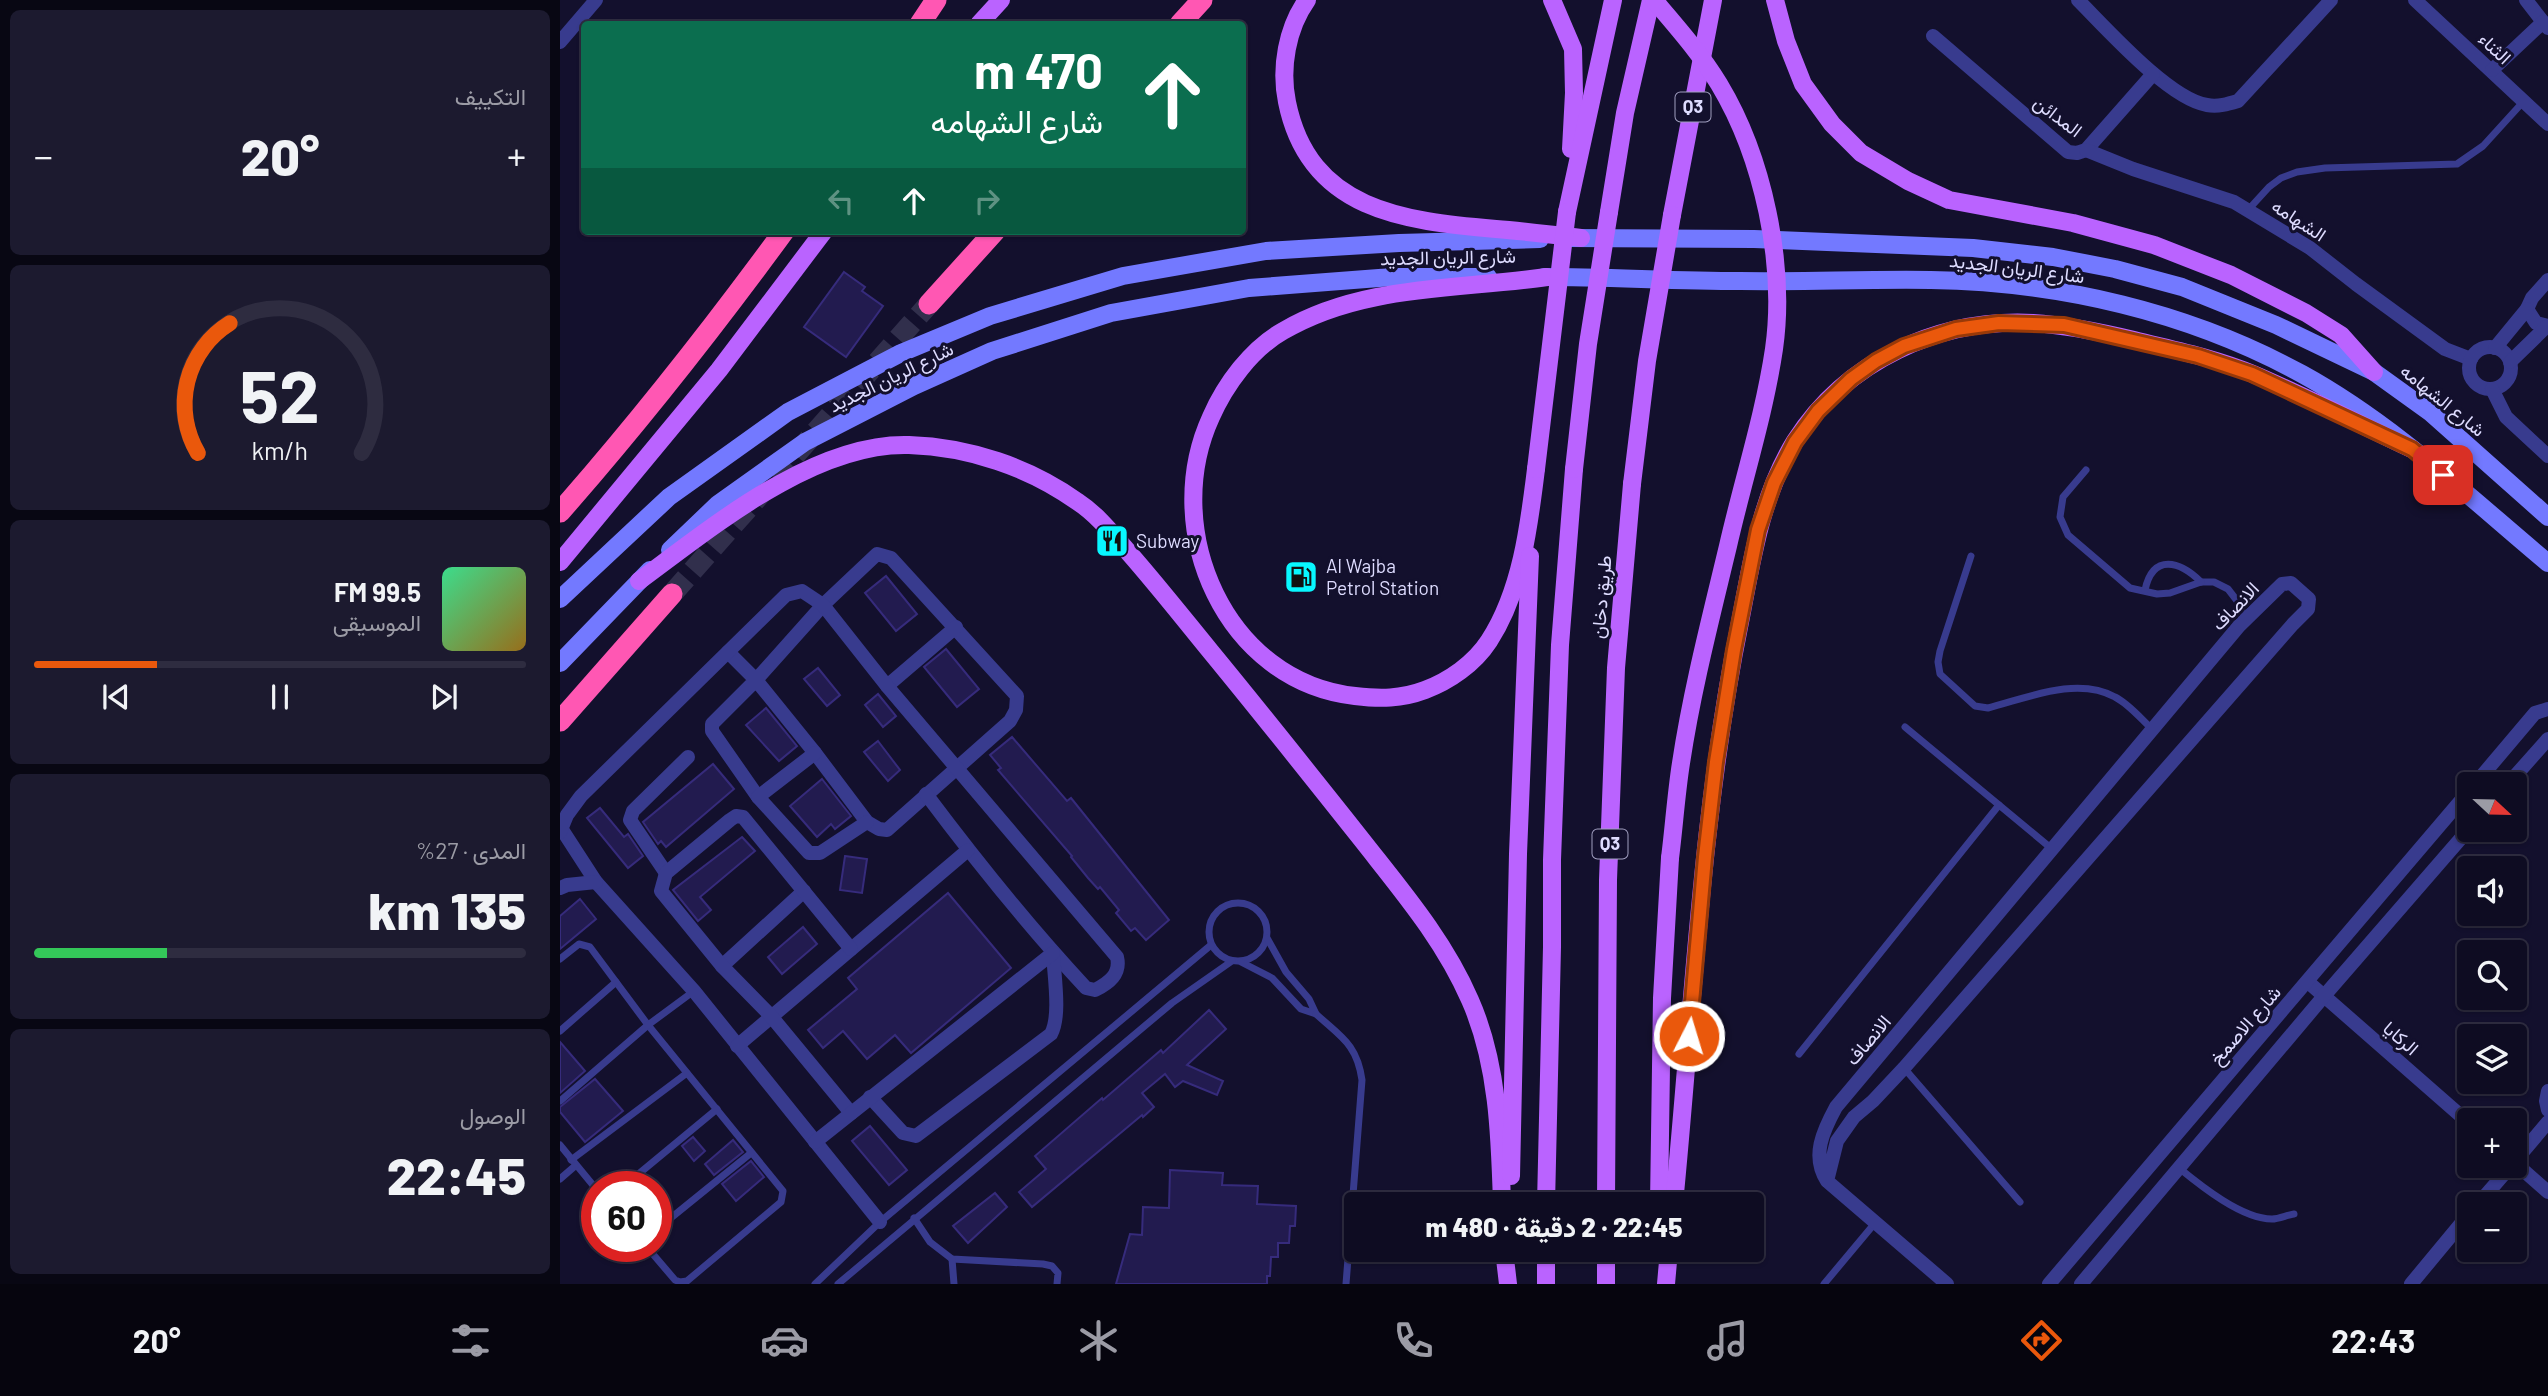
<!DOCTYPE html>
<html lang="ar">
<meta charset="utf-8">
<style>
body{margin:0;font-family:Barlow,Vazirmatn,sans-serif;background:#1c1a2f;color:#f1f3f6;direction:rtl;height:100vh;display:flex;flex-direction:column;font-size:26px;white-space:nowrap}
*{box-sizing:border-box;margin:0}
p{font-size:23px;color:#9b9ba5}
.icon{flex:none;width:38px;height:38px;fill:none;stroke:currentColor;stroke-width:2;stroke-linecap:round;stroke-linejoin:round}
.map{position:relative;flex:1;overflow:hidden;direction:ltr}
.panel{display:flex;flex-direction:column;gap:10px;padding:10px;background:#080713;width:560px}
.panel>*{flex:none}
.hud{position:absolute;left:21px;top:21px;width:665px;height:214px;border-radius:7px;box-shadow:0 2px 5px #0004,0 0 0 2px #2e2c40;direction:rtl;background:#0b6e4f;color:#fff;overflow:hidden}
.needle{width:46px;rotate:112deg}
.buttons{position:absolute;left:1897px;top:772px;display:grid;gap:14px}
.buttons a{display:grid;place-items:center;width:70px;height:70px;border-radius:7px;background:#0e0c22;box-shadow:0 2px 5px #0004,0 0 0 2px #2e2c40;font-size:35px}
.speed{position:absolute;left:21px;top:1171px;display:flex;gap:14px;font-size:35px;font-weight:700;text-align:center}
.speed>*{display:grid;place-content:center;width:91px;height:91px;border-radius:50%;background:#0e0c22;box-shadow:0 2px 5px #0004,0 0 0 2px #2e2c40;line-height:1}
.speed .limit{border:10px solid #d22;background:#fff;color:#111}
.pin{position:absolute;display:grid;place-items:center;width:60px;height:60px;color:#fff;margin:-30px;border-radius:14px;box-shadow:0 4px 10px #0006}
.me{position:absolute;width:77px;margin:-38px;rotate:5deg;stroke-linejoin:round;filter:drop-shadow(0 0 5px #0008)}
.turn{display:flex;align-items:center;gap:24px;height:147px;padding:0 28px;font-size:32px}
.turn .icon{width:91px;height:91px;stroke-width:2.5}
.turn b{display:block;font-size:49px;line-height:60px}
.lanes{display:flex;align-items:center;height:66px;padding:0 28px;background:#0003;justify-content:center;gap:35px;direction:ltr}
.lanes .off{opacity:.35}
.big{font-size:52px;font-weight:800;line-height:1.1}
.panel .card{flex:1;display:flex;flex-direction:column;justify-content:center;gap:10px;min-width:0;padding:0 24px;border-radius:10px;background:#1c1a2f}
.panel .dial{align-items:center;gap:0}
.dial svg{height:182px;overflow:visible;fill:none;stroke:#2e2c40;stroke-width:7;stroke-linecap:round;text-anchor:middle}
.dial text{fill:#f1f3f6;stroke:none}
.song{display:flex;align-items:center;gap:21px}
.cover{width:84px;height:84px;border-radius:10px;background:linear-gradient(135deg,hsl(150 70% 55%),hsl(40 70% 35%))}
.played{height:7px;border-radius:4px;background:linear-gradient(90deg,#ea580c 25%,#2e2c40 25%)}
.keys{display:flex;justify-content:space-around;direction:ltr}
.heat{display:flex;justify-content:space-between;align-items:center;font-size:38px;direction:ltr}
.charge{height:10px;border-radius:5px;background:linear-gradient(90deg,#34c759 27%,#2e2c40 0)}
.trip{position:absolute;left:784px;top:1192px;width:420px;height:70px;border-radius:7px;background:#0e0c22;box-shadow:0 2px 5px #0004,0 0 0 2px #2e2c40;font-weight:800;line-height:70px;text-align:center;direction:rtl}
.tabs{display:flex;height:112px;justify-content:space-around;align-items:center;background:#06050e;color:#9b9ba5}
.tabs .icon{width:49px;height:49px}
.tabs .active{color:#ea580c}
.tabs b{font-size:32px;color:#f1f3f6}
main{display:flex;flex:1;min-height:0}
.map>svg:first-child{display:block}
.building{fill:#221b4f;stroke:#362b7c;stroke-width:2}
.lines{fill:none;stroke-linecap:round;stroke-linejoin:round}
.motorway-tunnel{stroke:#312f4c;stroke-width:21;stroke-dasharray:21 10;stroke-linecap:butt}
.service{stroke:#383b8e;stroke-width:7}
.minor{stroke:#383b8e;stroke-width:14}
.secondary{stroke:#7379ff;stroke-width:18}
.primary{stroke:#ba63ff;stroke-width:18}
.motorway{stroke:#ff57b3;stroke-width:21}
.primary-bridge{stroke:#ba63ff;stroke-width:18}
.route-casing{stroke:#983908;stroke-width:18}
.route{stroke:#ea580c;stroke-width:12}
.labels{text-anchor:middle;stroke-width:6;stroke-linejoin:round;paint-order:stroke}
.shield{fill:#13102d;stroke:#a19fc0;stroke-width:2}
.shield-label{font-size:18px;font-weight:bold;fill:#dedcff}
.street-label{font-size:19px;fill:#dedcff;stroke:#13102d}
.poi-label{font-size:19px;fill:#dedcff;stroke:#13102d;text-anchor:start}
</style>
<main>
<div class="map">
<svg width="1988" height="1284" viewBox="0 0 1988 1284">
<rect width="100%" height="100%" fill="#13102d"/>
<!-- building -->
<g class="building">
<path d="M284,272L305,287L302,291L323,306L286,357L244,327Z"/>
<path d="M326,576L357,614L336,631L305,593Z"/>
<path d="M386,649L419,689L397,707L364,667Z"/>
<path d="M258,668L280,695L267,706L244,679Z"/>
<path d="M318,694L336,716L323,727L305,705Z"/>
<path d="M206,708L237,746L219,761L186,725Z"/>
<path d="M452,737L507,801L511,798L609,920L586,940L575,928L571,931L556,913L559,910L540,887L538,889L528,878L511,857L512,856L438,770L441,768L430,755Z"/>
<path d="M318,741L340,770L328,781L304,752Z"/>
<path d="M153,764L174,789L106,847L101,841L98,844L83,822Z"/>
<path d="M262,779L291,816L275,829L271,824L257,837L230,806Z"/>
<path d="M40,808L64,837L68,834L83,856L68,868L27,818Z"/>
<path d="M182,837L195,851L140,897L151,910L138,921L113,890Z"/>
<path d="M285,856L307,859L302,893L280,890Z"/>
<path d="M388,893L451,968L351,1053L335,1035L307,1059L283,1031L263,1048L248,1030L297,989L288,978Z"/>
<path d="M20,899L36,919L0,949V916Z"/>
<path d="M243,927L257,944L222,974L208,957Z"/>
<path d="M649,1010L666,1029L627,1065L663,1081L657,1095L623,1081L615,1087L605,1074L582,1093L594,1107L583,1117L582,1115L472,1207L459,1192L486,1169L475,1156L542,1098L543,1100L601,1050L603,1053Z"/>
<path d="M0,1042L25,1071L0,1093Z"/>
<path d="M35,1079L63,1111L25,1142L0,1112V1107Z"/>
<path d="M310,1126L347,1170L329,1185L292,1141Z"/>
<path d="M133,1137L145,1151L134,1161L122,1146Z"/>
<path d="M173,1140L183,1152L154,1175L145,1164Z"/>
<path d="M191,1161L204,1177L176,1201L162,1184Z"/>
<path d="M610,1170L663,1173L662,1185L698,1186L697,1204L736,1206L735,1226H730L729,1243H718V1257H711L710,1276H707V1284H556L570,1234L582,1235L583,1207L609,1208Z"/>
<path d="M435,1193L447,1207L408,1243L393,1226Z"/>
</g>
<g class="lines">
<!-- motorway-tunnel -->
<path class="motorway-tunnel" d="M112,594L369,304"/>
<!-- service -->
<g class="service">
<path d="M1688,210L1709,187L1721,178L1737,172L1765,168L1897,164L1923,146L1963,102"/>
<path d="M1526,470L1503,497L1500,517L1508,535L1570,588L1597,594L1610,593L1641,582H1654L1668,589L1678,602L1686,620"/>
<path d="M1411,556L1380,651L1378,662L1380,674L1415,706L1428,708C1467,698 1517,676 1555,697C1569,704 1581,719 1592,729"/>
<path d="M1585,590C1593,553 1620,561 1641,582"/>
<path d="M1345,727L1492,849"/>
<circle cx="678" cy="932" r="29"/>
<path d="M0,959L19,944L30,947L88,1025L223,1191L221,1202L127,1281L120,1282L115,1280L86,1246"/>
<path d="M681,962L712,978L741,1009L756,1014L749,999L726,972L707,938"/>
<path d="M756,1014C781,1037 797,1044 802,1080L786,1284"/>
<path d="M0,1031L56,982"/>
<path d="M1239,1054L1439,805"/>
<path d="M1344,1068L1460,1202"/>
<path d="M0,1101L88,1025L134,991"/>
<path d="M0,1145L37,1190"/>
<path d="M11,1160L127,1073"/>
<path d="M1619,1168C1641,1186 1682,1219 1712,1219C1719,1219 1727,1215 1734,1214"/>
<path d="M0,1179L15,1166"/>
<path d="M64,1186L157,1109"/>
<path d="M354,1218L370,1242L392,1259L483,1264L492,1266L498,1273L497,1284"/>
<path d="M96,1230L191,1153"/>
<path d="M392,1259L394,1284"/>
<path d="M255,1284L320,1222L651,945"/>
<path d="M278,1284L612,1003L672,961"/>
<path d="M1264,1284L1315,1223"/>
</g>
<!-- minor -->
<g class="minor">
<path d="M1518,0C1546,28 1609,99 1647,105C1658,107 1668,104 1678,101L1771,0"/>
<path d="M1855,0L1988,124"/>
<path d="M1966,0L1983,22"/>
<path d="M1373,36L1508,152L1517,153L1526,150L1593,74"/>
<path d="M0,42L36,0"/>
<path d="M1932,70L1983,22L1988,28"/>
<path d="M1526,150L1573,169L1674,202L1750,248L1796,284L1885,349L1911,359"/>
<path d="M1988,280L1972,298L1967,309L1976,323L1988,326"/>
<circle cx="1930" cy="368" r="21"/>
<path d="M1935,348L1967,309"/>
<path d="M1950,362L1986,327"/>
<path d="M1932,389L1946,417L1988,456"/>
<path d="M168,652L196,680L255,753L307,822L319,829L327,830L450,721L456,710L457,696L331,558L317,554L263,605L196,680L152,724V731L198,797"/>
<path d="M327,686L396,627"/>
<path d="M255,753L198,797L249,853H260L307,822"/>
<path d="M1915,784L1975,713L1988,709"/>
<path d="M1948,784L1988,739"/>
<path d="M1,828L36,882L134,991L320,1222"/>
<path d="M0,832L7,815L21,796L226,595L242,591L263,605L327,686L557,957C561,974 549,983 535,990L526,988C469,927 417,862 366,794"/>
<path d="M106,873L70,820L73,811L128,757"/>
<path d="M0,888L7,885L36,882"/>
<path d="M162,966L244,891"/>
<path d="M1748,982L1909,1123"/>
<path d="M177,1046L408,850"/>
<path d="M1988,1091L1986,1101L1988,1110"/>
<path d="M310,1097L343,1133L356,1136L491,1034C501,1016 494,975 493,953"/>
<path d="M291,1113L211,1016L162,966L101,891L106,873L170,820L176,816L183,817L291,949"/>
<path d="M255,1142L493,953"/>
<path d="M1955,1161L1988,1122"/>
<path d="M1955,1163L1988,1192"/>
<path d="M1267,1181L1277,1141L1294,1117L1313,1101L1344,1068L1733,624L1748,609L1749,599L1731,583L1722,584L1679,626L1276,1107C1263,1131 1251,1156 1267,1181L1387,1284"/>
<path d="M1918,1204L1951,1166"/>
<path d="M1489,1284L1909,791"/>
<path d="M1521,1284L1764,996L1909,829"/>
<path d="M1851,1284L1909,1214"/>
</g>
<!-- secondary -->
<g class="secondary">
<path d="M1008,238L1194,239L1413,248L1493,257L1555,269L1622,287L1716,325L1814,372L1871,413L1988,517"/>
<path d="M984,277C1049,277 1114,281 1180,281C1243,282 1307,279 1371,280C1499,282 1629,312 1742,374C1833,424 1909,497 1988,563"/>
<path d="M110,550L158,504L245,442L354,386L432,351L551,313L689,288L832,277H928"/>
<path d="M0,599L109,497L228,412L341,353L430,316L563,276L706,251L839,243L980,239"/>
<path d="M0,663L90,570"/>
</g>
<!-- primary -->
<g class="primary">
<path d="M747,0C727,28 720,68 727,102C749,211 844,221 936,229C964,231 992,235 1021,238"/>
<path d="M992,0L1013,49L1014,93L1011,149"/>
<path d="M1215,0L1226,41L1243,84L1272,124L1301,153L1348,181L1389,200L1513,223L1594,245L1671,275L1746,313L1781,335L1814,372"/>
<path d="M419,24L441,0"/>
<path d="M1007,212L1053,0"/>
<path d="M1049,212L1065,113L1091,0"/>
<path d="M1112,215L1153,0"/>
<path d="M976,469C969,527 961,592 929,641C914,664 889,681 865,690C841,699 820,699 795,696C666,682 599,530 651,417C665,385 691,349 723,331C803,284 898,290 987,277"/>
<path d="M0,562L159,370L264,231"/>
<path d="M79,581C151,528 254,442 349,445C409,447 469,467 518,502C538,515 554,536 570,554C598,586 624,619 651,652C702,714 752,777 802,840C842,891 884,940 910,1000C938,1063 940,1136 942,1204"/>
<path d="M951,1176L958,854L970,556"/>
<path d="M986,1204L992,947V860L1000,645L1014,469"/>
<path d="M1046,1204L1048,880L1056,668L1072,484"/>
<path d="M1099,1204L1102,998L1110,858"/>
<path d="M1114,1204C1133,1010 1141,814 1180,622C1192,560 1201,496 1235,441C1286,361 1379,318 1473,323C1507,325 1540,332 1574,340C1614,350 1655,358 1693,374C1747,397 1799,424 1852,449"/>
<path d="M944,1250L948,1284"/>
<path d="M1046,1250V1284"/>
<path d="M986,1284V1250"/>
<path d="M1106,1284L1109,1250"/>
</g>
<!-- motorway -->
<g class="motorway">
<path d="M360,24L376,0"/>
<path d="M620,24L642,0"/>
<path d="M369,304L435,231"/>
<path d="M0,512C79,422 153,328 224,231"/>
<path d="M0,721L112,594"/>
</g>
<!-- primary-bridge -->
<g class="primary-bridge">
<path d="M1094,0C1117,27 1140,53 1159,84C1203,157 1226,264 1214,349C1204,416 1183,480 1168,546C1151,617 1132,690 1121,763C1116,795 1114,827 1110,858"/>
<path d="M976,469L1007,212"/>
<path d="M1014,469L1028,344L1049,212"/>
<path d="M1072,484L1087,361L1112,215"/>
</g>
</g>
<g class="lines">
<defs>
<path id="route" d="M1129,1036L1145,857L1156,762L1174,650L1198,530L1214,483L1235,442L1258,411L1291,379L1316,361L1344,346L1396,329L1439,323L1504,325L1638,356L1692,374L1852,449L1883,475"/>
</defs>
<!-- route casing -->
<use href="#route" class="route-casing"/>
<!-- route -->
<use href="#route" class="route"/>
</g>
<!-- icons -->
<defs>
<symbol id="restaurant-square" viewBox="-11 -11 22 22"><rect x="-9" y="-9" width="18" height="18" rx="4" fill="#08f7ff" stroke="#13102d"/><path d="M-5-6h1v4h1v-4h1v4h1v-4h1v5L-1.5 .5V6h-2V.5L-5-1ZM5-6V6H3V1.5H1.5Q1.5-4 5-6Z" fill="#111"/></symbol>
<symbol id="fuel-square" viewBox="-11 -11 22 22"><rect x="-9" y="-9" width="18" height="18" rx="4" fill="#08f7ff" stroke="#13102d"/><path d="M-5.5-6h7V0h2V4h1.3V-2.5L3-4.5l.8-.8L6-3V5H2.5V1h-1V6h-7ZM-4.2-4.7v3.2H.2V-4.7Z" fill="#111"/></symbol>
</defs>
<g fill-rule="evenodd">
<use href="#restaurant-square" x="533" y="522" width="38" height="38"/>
<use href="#fuel-square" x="722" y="558" width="38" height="38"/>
</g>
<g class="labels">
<!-- shield labels -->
<g class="shield">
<rect x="1115.5" y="92.5" width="35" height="29" rx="5"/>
<rect x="1032.5" y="829.5" width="35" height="29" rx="5"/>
</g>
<g class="shield-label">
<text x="1133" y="113">Q3</text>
<text x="1050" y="850">Q3</text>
</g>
<!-- street labels -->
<g class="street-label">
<text transform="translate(1935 48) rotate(43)" y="7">الثناء</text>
<text transform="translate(1498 116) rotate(37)" y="7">المدائن</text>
<text transform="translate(1739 220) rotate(33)" y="7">الشهامه</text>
<text transform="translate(888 257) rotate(-1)" y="7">شارع الريان الجديد</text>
<text transform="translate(1457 268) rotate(7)" y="7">شارع الريان الجديد</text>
<text transform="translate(331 377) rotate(-26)" y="7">شارع الريان الجديد</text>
<text transform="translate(1883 400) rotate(39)" y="7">شارع الشهامه</text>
<text transform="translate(1041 597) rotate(-85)" y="7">طريق دخان</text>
<text transform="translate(1675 606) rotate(-46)" y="7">الانصاف</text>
<text transform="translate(1685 1025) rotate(-49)" y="7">شارع الاصمخ</text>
<text transform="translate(1841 1038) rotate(41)" y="7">الركايا</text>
<text transform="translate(1308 1040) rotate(-50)" y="7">الانصاف</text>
</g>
<!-- poi labels -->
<g class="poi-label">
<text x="576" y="548">Subway</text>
<text x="766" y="573">Al Wajba<tspan x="766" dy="22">Petrol Station</tspan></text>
</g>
</g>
</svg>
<div class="buttons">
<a><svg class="needle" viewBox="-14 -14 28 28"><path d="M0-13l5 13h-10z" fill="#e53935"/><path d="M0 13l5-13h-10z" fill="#9b9ba5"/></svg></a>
<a><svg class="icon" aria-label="sound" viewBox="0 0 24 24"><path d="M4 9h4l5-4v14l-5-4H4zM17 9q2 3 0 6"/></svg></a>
<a><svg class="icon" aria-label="search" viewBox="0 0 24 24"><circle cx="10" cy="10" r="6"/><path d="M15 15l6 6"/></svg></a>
<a><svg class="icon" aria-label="layers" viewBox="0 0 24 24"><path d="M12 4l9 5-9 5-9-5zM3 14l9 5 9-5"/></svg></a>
<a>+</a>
<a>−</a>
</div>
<div class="speed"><div class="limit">60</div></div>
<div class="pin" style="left:1883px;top:475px;background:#d93025"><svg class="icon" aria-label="arrive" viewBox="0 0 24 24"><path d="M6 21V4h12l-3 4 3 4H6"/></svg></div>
<svg class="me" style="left:1129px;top:1036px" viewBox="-20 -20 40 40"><circle r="17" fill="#ea580c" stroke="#fff" stroke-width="3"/><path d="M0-11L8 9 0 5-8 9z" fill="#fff"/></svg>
<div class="trip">22:45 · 2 دقيقة · 480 m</div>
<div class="hud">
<div class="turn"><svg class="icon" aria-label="ahead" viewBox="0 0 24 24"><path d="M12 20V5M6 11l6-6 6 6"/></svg><div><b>470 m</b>شارع الشهامه</div></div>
<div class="lanes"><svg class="icon off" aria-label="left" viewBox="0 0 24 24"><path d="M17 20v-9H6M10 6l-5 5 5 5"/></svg><svg class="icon" aria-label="ahead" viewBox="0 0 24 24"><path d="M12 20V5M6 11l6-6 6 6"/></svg><svg class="icon off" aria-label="right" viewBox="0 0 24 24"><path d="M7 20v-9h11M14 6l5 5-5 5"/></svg></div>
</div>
</div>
<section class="panel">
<div class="card"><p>التكييف</p>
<div class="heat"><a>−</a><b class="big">20°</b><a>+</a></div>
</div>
<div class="card dial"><svg viewBox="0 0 100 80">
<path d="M14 69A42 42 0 1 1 86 69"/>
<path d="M14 69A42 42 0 0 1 28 12" stroke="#ea580c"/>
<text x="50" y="56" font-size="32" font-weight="700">52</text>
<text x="50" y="72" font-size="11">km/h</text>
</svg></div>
<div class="card">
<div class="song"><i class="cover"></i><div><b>99.5 FM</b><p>الموسيقى</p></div></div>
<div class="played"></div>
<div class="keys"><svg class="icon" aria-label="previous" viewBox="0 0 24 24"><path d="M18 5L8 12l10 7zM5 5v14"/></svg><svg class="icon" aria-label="pause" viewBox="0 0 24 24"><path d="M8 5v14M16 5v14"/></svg><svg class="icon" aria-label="next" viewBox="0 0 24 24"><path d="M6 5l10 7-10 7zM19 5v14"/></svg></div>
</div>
<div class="card"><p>المدى · 27%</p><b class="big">135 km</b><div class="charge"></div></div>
<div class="card"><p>الوصول</p><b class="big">22:45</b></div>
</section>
</main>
<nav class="tabs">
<b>22:43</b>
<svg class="icon active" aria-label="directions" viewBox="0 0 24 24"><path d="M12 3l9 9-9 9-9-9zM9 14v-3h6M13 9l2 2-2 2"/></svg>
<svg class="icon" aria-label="music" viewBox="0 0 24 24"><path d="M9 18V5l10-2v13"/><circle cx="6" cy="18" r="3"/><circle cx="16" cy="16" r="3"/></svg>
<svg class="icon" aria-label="phone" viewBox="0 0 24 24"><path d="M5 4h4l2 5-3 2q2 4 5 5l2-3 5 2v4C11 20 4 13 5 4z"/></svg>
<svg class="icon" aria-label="climate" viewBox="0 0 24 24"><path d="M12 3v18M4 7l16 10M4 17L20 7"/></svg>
<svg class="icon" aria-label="car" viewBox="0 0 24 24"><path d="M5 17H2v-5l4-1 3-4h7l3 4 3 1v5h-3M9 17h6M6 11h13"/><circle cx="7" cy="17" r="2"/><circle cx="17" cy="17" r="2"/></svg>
<svg class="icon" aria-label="filters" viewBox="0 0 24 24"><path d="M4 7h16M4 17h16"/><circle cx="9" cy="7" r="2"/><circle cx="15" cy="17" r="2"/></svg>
<b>20°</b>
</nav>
